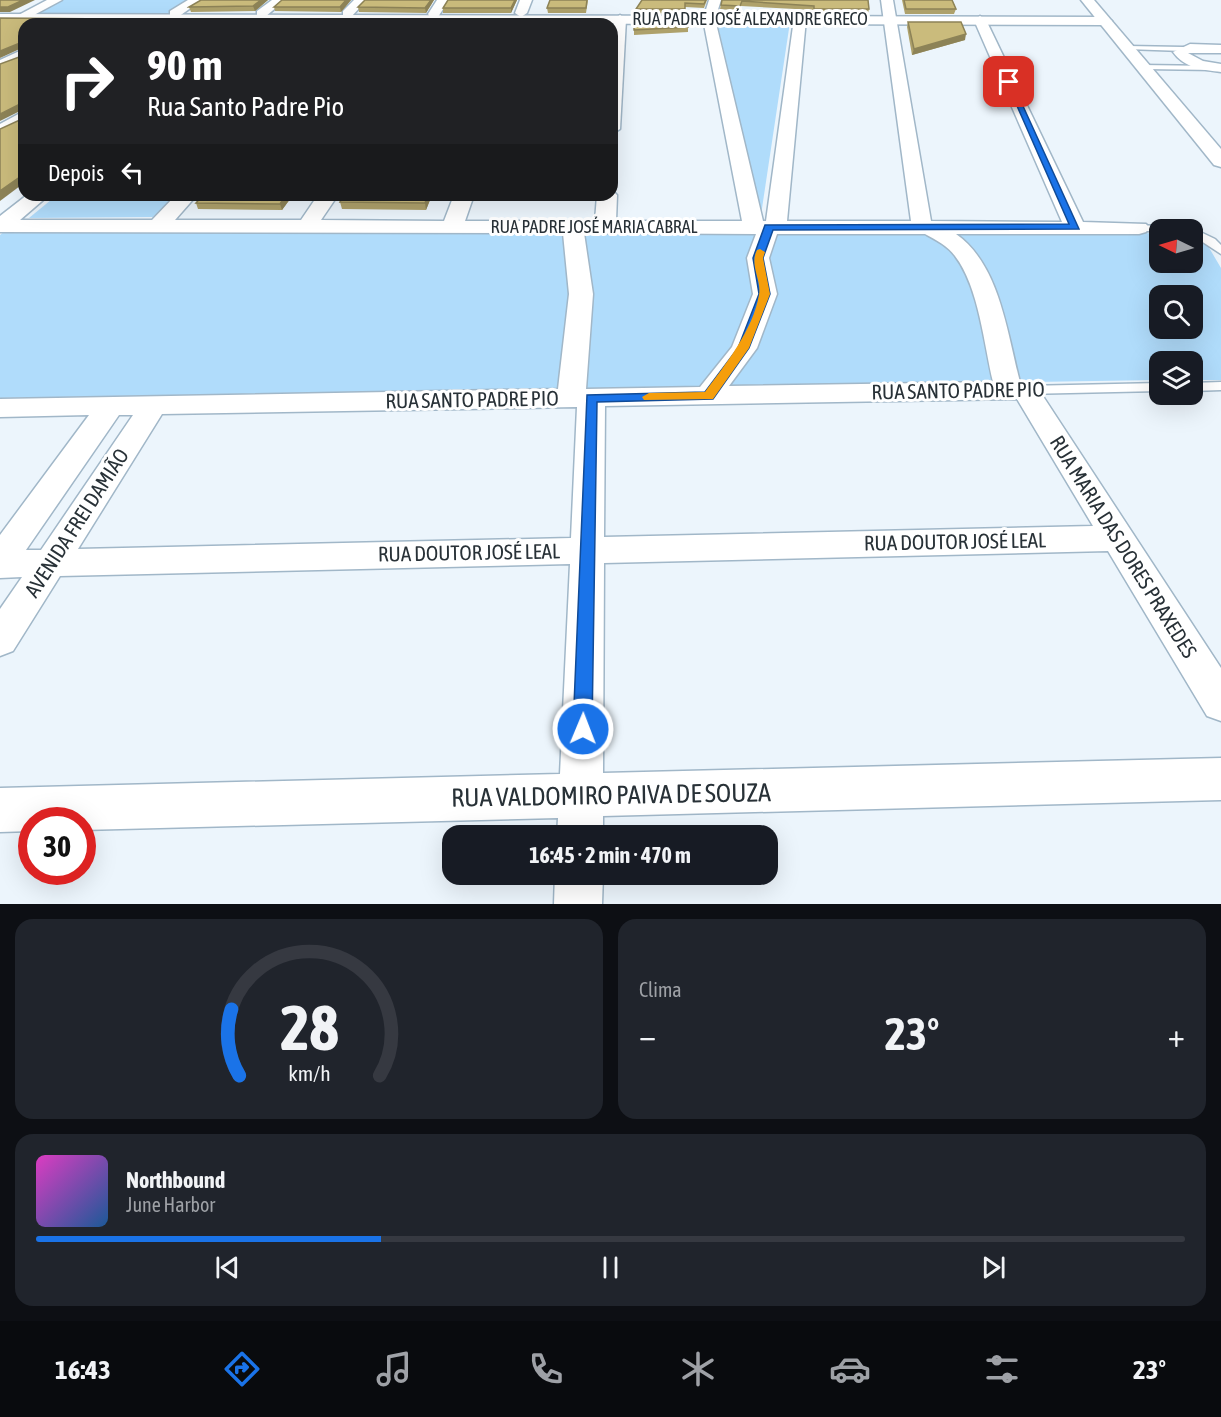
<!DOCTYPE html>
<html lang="pt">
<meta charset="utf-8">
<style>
body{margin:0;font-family:"Asap Condensed",sans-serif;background:#20242c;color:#f1f3f6;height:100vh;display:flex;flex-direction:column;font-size:22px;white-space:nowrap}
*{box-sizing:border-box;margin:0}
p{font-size:20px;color:#9ea1a6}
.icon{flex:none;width:33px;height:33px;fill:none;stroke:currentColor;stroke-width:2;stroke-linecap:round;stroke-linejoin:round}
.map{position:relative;height:904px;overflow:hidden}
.details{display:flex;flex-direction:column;gap:15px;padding:15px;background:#0d0f14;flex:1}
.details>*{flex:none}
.top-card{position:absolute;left:18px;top:18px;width:600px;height:183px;border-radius:18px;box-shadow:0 6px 24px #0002;background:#202124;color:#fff;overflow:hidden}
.needle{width:39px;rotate:275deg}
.tools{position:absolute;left:1149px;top:219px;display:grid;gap:12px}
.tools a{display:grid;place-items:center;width:54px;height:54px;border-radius:12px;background:#171b24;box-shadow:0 6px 24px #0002;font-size:30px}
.speed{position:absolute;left:18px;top:807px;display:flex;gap:12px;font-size:30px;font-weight:700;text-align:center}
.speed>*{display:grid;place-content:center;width:78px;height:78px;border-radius:50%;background:#171b24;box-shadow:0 6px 24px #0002;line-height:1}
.speed .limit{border:9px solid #d22;background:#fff;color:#111}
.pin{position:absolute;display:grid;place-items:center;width:51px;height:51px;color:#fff;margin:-26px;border-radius:12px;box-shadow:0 3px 9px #0006}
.me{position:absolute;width:66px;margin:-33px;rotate:1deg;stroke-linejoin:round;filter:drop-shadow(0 0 4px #0008)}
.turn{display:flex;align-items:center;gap:21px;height:126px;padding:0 30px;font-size:27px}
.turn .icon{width:78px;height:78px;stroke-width:2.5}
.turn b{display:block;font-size:42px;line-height:51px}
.then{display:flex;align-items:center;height:57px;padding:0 30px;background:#0003;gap:12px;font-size:22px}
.big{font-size:45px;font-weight:700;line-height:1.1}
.details .tile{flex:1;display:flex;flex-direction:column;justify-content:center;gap:9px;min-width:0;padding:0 21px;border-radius:18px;background:#20242c}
.details .dial{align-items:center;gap:0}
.dial svg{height:156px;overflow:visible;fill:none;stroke:#363941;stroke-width:7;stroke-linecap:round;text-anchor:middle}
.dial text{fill:#f1f3f6;stroke:none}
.song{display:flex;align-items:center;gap:18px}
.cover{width:72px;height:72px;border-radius:9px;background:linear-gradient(135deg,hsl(310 70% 55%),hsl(210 70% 35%))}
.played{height:6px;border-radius:3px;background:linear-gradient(90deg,#1a73e8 30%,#363941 30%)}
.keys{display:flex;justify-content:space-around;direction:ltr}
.heat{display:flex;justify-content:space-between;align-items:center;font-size:33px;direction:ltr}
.details .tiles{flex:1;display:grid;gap:15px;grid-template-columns:1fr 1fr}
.tile:last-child{grid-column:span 2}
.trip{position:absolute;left:442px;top:825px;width:336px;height:60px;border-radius:18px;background:#171b24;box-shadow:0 6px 24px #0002;font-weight:700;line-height:60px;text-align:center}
.menu{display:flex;height:96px;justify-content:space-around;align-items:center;background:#090b0e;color:#9ea1a6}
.menu .icon{width:42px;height:42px}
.menu .selected{color:#1a73e8}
.menu b{font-size:27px;color:#f1f3f6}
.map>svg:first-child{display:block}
.green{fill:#b0dcfb;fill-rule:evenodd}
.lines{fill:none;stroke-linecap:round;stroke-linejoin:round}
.lane-casing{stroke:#a1b7c8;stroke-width:3}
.street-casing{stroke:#a1b7c8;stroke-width:3}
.secondary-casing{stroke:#a1b7c8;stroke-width:3}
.primary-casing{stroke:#a1b7c8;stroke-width:3}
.lane{fill:#fff;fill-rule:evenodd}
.street{fill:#fff;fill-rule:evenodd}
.secondary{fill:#fff;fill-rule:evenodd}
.primary{fill:#fff;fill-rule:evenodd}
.wall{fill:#aea16b}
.shaded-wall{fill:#8d8357}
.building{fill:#cabb7c;stroke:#8d8357;stroke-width:1.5}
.route{fill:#1a73e8;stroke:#114b97;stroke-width:1.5}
.slow{fill:#f59e0b}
.labels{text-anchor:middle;stroke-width:6;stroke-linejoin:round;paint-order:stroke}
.far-street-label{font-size:18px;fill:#283137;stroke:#fff}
.street-label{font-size:21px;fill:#283137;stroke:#fff}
.near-street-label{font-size:26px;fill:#283137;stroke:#fff}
</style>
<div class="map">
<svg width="1221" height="904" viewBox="0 0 1221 904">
<rect width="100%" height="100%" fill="#ecf5fc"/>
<!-- green -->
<g class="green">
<path d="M62,0H190L170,13H36Z"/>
<path d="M717,22H790L761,215Z"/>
<path d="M57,195H175L153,217L29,218Z"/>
<path d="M5,231L1146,233L1159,234L1160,262H1192L1193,238L1208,246L1221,268V380H1193L1192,362H1160L1159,380L0,398V235ZM1160,296H1192V328H1160Z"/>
</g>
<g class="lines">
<defs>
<g id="lane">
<path d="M1128,46L1183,47L1186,49L1183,51L1126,49Z"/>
<path d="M1141,65L1215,66L1219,68L1215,70L1144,69Z"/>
<path d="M1139,225L1192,228L1215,239L1221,245V254L1192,235V230H1160V232L1135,230L1134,228Z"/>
<path d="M1221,382V390L1192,391V383Z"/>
<path d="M1160,383V391L1025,394L1018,390L1025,386Z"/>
</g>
<g id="street">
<path d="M47,0H62L21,22H13L11,19Z"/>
<path d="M188,0H202L178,17H170V11Z"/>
<path d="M272,0H285L265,17H257V11Z"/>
<path d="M354,0H367L351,17H343V11Z"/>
<path d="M437,0H449L438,17H430L428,14Z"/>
<path d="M520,0H532L527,13L521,17L515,13Z"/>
<path d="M709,0H721L715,19L763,221H766L794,19L800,15L806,19L787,221H911L881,0H893L931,221L1062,222L974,20L980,16L986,20L1083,222L1146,224L1149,228L1146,232L1139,234H956C1000,265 1007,333 1020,382L1035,384L1221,668V721L1207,716L1108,551L604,563L603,773L1221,758V800L603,816V836H557L558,818L82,830V820H32V831L0,832V788L560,774L570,564L60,576L13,651L0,656V609L22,577L0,578V535L89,415L0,417V399L558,389L569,294L563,233L0,232V216L27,195H49L20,220H152L176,195H197L175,220H301L318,195H338L321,220L444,221L454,195H474L465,221H595L597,195H612V190L617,195L616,221H742L703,19ZM584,233L756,234L747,258L753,294L732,347L700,387L586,389L593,294ZM777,234H925C936,240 948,246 955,256C979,287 984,345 993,382L729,386L757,348L777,294L769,258ZM1017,399L1093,526L604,537L605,406ZM577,407L571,538L78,549L162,414ZM119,415H133L41,550H26Z"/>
<path d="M620,15L626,19L620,129L612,134L614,19Z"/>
<path d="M1190,44L1221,45V53H1188L1203,61L1221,64V72C1203,70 1184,68 1173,52Z"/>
<path d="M24,49V59L0,70V60Z"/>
<path d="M24,111V123L0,136V124Z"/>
<path d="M555,874H603L602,904H554Z"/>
</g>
<path id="secondary" d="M0,14L1105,17L1112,21L1105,25L0,22Z"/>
<path id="primary" d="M1081,0H1094L1221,149V167L1214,165Z"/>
</defs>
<!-- lane casing -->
<use href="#lane" class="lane-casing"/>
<!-- street casing -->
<use href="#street" class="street-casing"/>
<!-- secondary casing -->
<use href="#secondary" class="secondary-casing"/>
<!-- primary casing -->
<use href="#primary" class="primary-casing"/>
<!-- lane -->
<use href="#lane" class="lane"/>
<!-- street -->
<use href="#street" class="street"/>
<!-- secondary -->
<use href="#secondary" class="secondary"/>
<!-- primary -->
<use href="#primary" class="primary"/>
</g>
<!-- wall -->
<g class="wall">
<path d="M268,0L255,11L191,12L189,7Z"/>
<path d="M282,0H351L341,12L275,11L274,7Z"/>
<path d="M434,0L426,13L359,12L358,7Z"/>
<path d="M448,0H517L511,13H443V8Z"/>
<path d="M588,0L586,13H548L547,8Z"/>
<path d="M707,0L704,8L685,7V14L636,13V9Z"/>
<path d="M722,0L869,9L868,14H813L814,10L741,6L739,11L720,9Z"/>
<path d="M902,0H952L956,9L954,14H905Z"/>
<path d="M634,21L688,27V32L634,35Z"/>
<path d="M908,22L965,40L912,55L907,27Z"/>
<path d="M293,195L282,210L198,209L196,203Z"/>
<path d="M432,195L426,210L342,209L340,202Z"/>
</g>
<!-- shaded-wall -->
<g class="shaded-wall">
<path d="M23,0H35L10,12H0V7Z"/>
<path d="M261,0H268L255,11L253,6Z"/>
<path d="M346,0H351L341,12L340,7Z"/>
<path d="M431,0H434L426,13L425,8Z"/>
<path d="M515,0H517L511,13V8Z"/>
<path d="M966,34L965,40L912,55L914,49Z"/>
<path d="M22,42L24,47L0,58V51Z"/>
<path d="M22,103L24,109L0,121V114Z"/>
<path d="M24,174V183L0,201V191Z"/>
<path d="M286,195H293L282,210L280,204Z"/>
<path d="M428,195H432L426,210L425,203Z"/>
</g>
<!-- building -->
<g class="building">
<path d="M0,0H23L8,7H0Z"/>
<path d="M201,0H261L253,6L189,7Z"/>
<path d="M282,0H346L340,7H274Z"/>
<path d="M365,0H431L425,8L358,7Z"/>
<path d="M448,0H515L511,8H443Z"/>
<path d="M550,0H587L586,8H547Z"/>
<path d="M642,0H706L704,4L685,3V9H636Z"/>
<path d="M722,0H868L869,9H814V6L742,1L740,6L721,5Z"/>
<path d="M904,0H952L956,9H906Z"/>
<path d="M0,18L231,20L225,24H24V174L0,191V129L22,119V103L0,114V64L22,56V42L0,51Z"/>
<path d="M416,20L413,24H359L362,21Z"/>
<path d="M438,20L506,21L504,24H443Z"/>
<path d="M543,21H597L596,24H542Z"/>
<path d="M634,21H687L688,27L634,30Z"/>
<path d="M908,22H961L966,34L914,49Z"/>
<path d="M203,195H286L280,204L196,203Z"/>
<path d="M344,195H428L425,203L340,202Z"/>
</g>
<!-- route -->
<path class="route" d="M1006,81L1012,82L1079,229L773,230L763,258L770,294L749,348L713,399L597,402L592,729L589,735L583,738L576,735L573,729L587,395L705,392L738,348L759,294L753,258L765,225L1069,224Z"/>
<!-- slow -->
<path class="slow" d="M760,249L765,252L763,258L770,294L749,348L713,399L644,400L642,397L649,393L705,392C725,365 753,330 759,295C762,280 749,265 757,250Z"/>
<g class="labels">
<!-- far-street labels -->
<g class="far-street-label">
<text x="750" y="25">RUA PADRE JOSÉ ALEXANDRE GRECO</text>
<text x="594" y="233">RUA PADRE JOSÉ MARIA CABRAL</text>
</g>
<!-- street labels -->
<g class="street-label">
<text transform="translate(958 391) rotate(-1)" y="7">RUA SANTO PADRE PIO</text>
<text transform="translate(472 400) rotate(-1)" y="7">RUA SANTO PADRE PIO</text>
<text transform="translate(77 523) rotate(-57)" y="7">AVENIDA FREI DAMIÃO</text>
<text transform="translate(955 542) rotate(-1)" y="7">RUA DOUTOR JOSÉ LEAL</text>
<text transform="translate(1123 547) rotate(58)" y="7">RUA MARIA DAS DORES PRAXEDES</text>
<text transform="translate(469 553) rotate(-1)" y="7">RUA DOUTOR JOSÉ LEAL</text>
</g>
<!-- near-street labels -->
<g class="near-street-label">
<text transform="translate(611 795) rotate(-1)" y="9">RUA VALDOMIRO PAIVA DE SOUZA</text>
</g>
</g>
</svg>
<div class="tools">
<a><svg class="needle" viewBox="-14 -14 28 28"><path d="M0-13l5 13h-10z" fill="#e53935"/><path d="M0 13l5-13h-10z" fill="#9ea1a6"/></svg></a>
<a><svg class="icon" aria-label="search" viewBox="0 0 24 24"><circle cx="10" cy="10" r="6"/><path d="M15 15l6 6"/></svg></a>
<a><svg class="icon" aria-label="layers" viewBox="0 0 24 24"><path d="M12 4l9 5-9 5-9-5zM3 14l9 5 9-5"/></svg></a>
</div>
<div class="speed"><div class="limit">30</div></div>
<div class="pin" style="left:1009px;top:82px;background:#d93025"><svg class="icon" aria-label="arrive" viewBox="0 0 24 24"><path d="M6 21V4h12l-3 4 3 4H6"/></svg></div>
<svg class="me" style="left:583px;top:729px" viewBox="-20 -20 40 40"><circle r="17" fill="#1a73e8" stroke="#fff" stroke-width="3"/><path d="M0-11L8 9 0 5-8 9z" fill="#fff"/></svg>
<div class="trip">16:45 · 2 min · 470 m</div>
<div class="top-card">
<div class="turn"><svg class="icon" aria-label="right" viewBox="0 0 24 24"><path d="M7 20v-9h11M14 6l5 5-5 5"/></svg><div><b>90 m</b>Rua Santo Padre Pio</div></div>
<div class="then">Depois<svg class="icon" aria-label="left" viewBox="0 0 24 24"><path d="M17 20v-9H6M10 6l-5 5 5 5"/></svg></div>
</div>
</div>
<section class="details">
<div class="tiles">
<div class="tile dial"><svg viewBox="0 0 100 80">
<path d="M14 69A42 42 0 1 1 86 69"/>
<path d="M14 69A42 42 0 0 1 10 35" stroke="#1a73e8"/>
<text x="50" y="56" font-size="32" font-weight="700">28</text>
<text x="50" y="72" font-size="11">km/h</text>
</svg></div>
<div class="tile"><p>Clima</p>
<div class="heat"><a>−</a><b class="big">23°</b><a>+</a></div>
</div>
<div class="tile">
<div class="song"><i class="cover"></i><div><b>Northbound</b><p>June Harbor</p></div></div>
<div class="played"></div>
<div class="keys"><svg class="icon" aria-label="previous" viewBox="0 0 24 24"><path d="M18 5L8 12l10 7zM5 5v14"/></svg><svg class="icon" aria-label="pause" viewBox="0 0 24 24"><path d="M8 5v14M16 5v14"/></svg><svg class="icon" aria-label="next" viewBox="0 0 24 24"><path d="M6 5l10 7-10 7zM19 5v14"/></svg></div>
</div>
</div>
</section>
<nav class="menu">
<b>16:43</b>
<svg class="icon selected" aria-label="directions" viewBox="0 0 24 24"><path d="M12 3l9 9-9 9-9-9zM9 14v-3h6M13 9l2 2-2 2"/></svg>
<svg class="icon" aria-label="music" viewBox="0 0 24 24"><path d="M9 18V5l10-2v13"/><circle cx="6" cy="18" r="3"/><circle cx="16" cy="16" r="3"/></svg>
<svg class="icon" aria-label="phone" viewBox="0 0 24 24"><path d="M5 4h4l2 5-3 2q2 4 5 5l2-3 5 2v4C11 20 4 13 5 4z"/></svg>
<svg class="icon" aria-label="climate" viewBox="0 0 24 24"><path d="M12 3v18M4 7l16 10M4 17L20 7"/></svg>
<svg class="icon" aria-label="car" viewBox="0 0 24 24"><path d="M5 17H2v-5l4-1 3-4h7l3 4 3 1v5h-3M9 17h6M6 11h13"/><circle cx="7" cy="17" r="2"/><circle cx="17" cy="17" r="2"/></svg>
<svg class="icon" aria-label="filters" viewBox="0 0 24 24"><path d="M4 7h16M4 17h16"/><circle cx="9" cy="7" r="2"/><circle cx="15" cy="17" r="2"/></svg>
<b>23°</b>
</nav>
